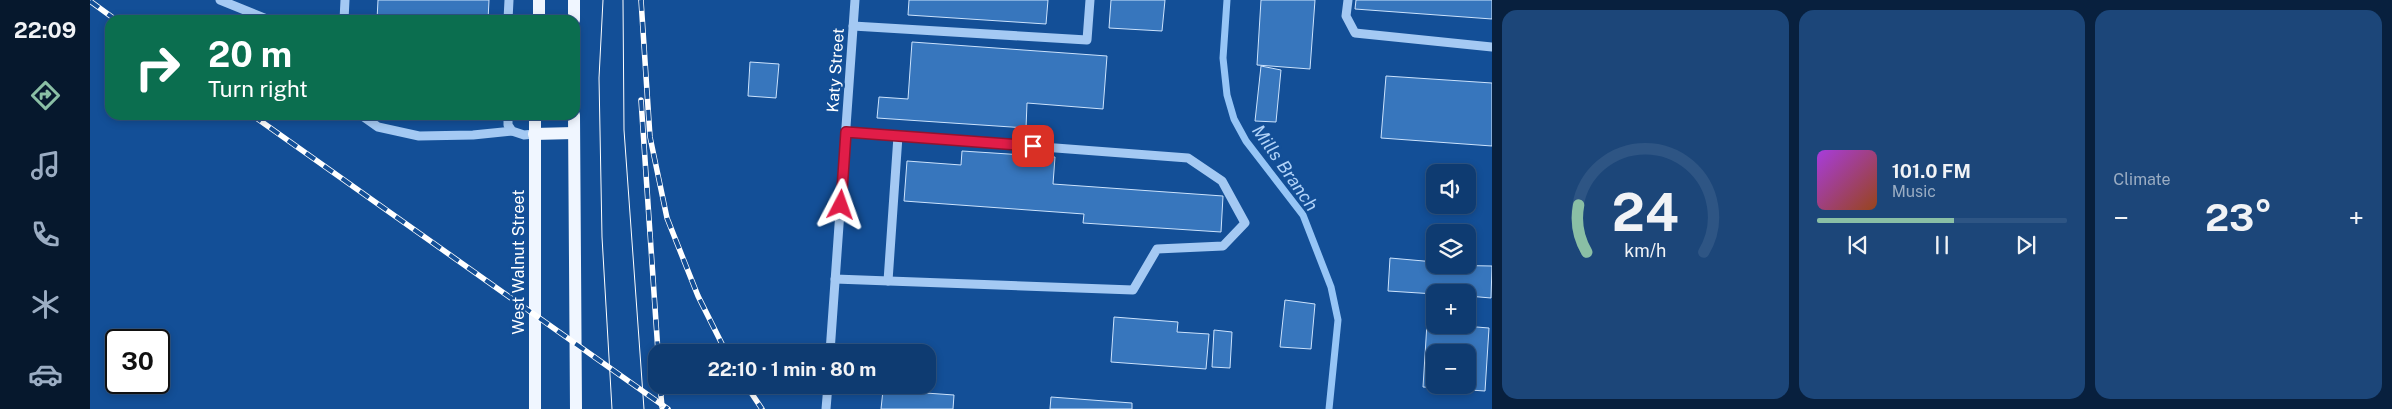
<!DOCTYPE html>
<meta charset="utf-8">
<style>
body{margin:0;font-family:"Public Sans",sans-serif;background:#1c4679;color:#f1f3f6;height:100vh;display:flex;flex-direction:column;font-size:19px;white-space:nowrap}
*{box-sizing:border-box;margin:0}
p{font-size:16px;color:#9badc3}
.icon{flex:none;width:28px;height:28px;fill:none;stroke:currentColor;stroke-width:2;stroke-linecap:round;stroke-linejoin:round}
.map{position:relative;flex:1;overflow:hidden}
.drawer{display:flex;flex-direction:column;gap:10px;padding:10px;background:#08203e;width:900px}
.drawer>*{flex:none}
.guide{position:absolute;left:15px;top:15px;width:475px;height:105px;border-radius:15px;box-shadow:0 2px 8px #0003,0 0 0 1px #2e5584;background:#0b6e4f;color:#fff;overflow:hidden}
.controls{position:absolute;left:1336px;top:164px;display:grid;gap:10px}
.controls a{display:grid;place-items:center;width:50px;height:50px;border-radius:10px;background:#0e3b71;box-shadow:0 2px 8px #0003,0 0 0 1px #2e5584;font-size:25px}
.speed{position:absolute;left:15px;top:329px;display:flex;gap:10px;font-size:25px;font-weight:700;text-align:center}
.speed>*{display:grid;place-content:center;width:65px;height:65px;border-radius:50%;background:#0e3b71;box-shadow:0 2px 8px #0003,0 0 0 1px #2e5584;line-height:1}
.speed .limit{border:2px solid #111;border-radius:8px;background:#fff;color:#111}
.pin{position:absolute;display:grid;place-items:center;width:42px;height:42px;color:#fff;margin:-21px;border-radius:10px;box-shadow:0 2px 8px #0006}
.me{position:absolute;width:55px;margin:-28px;rotate:4deg;stroke-linejoin:round;filter:drop-shadow(0 0 4px #0008)}
.turn{display:flex;align-items:center;gap:18px;height:105px;padding:0 20px;font-size:22px}
.turn .icon{width:65px;height:65px;stroke-width:2.5}
.turn b{display:block;font-size:35px;line-height:42px}
.big{font-size:38px;font-weight:700;line-height:1.1}
.drawer .tile{flex:1;display:flex;flex-direction:column;justify-content:center;gap:8px;min-width:0;padding:0 18px;border-radius:15px;background:#1c4679}
.drawer .dial{align-items:center;gap:0}
.dial svg{height:130px;overflow:visible;fill:none;stroke:#2e5584;stroke-width:7;stroke-linecap:round;text-anchor:middle}
.dial text{fill:#f1f3f6;stroke:none}
.song{display:flex;align-items:center;gap:15px}
.cover{width:60px;height:60px;border-radius:8px;background:linear-gradient(135deg,hsl(280 70% 55%),hsl(20 70% 35%))}
.played{height:5px;border-radius:2px;background:linear-gradient(90deg,#8abfa5 55%,#2e5584 55%)}
.keys{display:flex;justify-content:space-around;direction:ltr}
.heat{display:flex;justify-content:space-between;align-items:center;font-size:28px;direction:ltr}
.drawer .tiles{flex:1;display:grid;gap:10px;grid-template-columns:repeat(3,1fr)}
.trip{position:absolute;left:558px;top:344px;width:288px;height:50px;border-radius:15px;background:#0e3b71;box-shadow:0 2px 8px #0003,0 0 0 1px #2e5584;font-weight:700;line-height:50px;text-align:center}
main{display:flex;flex:1;min-height:0}
.tab-bar{display:flex;flex-direction:column;width:90px;justify-content:space-around;align-items:center;background:#06182d;color:#9badc3}
.tab-bar .icon{width:35px;height:35px}
.tab-bar .active{color:#8abfa5}
.tab-bar b{font-size:22px;color:#f1f3f6}
.map>svg:first-child{display:block}
.lines{fill:none;stroke-linecap:round;stroke-linejoin:round}
.stream{stroke:#96c5f6;stroke-width:7}
.building{fill:#3776bd;stroke:#cce3fd;fill-rule:evenodd}
.minor{stroke:#a4c9f3;stroke-width:9}
.major{stroke:#f0f6ff;stroke-width:12}
.tram{stroke:#fff;stroke-width:1}
.rail-casing{stroke:#fff;stroke-width:5.5}
.rail{stroke:#134f97;stroke-width:4;stroke-dasharray:11;stroke-linecap:butt}
.route-casing{stroke:#92132f;stroke-width:12}
.route{stroke:#e11d48;stroke-width:9}
.labels{text-anchor:middle;stroke-width:5;stroke-linejoin:round;paint-order:stroke}
.street-label{font-size:16px;fill:#fff;stroke:#134f97}
.water-label{font-size:18px;font-style:italic;fill:#b1d3f9;stroke:#134f97}
</style>
<main>
<nav class="tab-bar">
<b>22:09</b>
<svg class="icon active" aria-label="directions" viewBox="0 0 24 24"><path d="M12 3l9 9-9 9-9-9zM9 14v-3h6M13 9l2 2-2 2"/></svg>
<svg class="icon" aria-label="music" viewBox="0 0 24 24"><path d="M9 18V5l10-2v13"/><circle cx="6" cy="18" r="3"/><circle cx="16" cy="16" r="3"/></svg>
<svg class="icon" aria-label="phone" viewBox="0 0 24 24"><path d="M5 4h4l2 5-3 2q2 4 5 5l2-3 5 2v4C11 20 4 13 5 4z"/></svg>
<svg class="icon" aria-label="climate" viewBox="0 0 24 24"><path d="M12 3v18M4 7l16 10M4 17L20 7"/></svg>
<svg class="icon" aria-label="car" viewBox="0 0 24 24"><path d="M5 17H2v-5l4-1 3-4h7l3 4 3 1v5h-3M9 17h6M6 11h13"/><circle cx="7" cy="17" r="2"/><circle cx="17" cy="17" r="2"/></svg>
</nav>
<div class="map">
<svg width="1402" height="409" viewBox="0 0 1402 409">
<rect width="100%" height="100%" fill="#134f97"/>
<g class="lines">
<!-- stream -->
<path class="stream" d="M1137,0L1133,58L1137,95L1144,119L1156,141L1213,215L1241,287L1248,320L1239,409"/>
</g>
<!-- building -->
<g class="building">
<path d="M288,0H399L398,20H287Z"/>
<path d="M819,0H958L956,24L818,15Z"/>
<path d="M1021,0H1075L1072,31L1019,28Z"/>
<path d="M1171,0H1225L1220,69L1167,65Z"/>
<path d="M1266,0H1402V19L1265,9Z"/>
<path d="M822,42L1017,56L1013,109L937,103L936,128L787,118L789,97L818,99Z"/>
<path d="M660,62L689,64L686,98L658,96Z"/>
<path d="M1171,66L1191,70L1186,122L1165,121Z"/>
<path d="M1296,76L1402,83V146L1291,138Z"/>
<path d="M321,115H396V119Z"/>
<path d="M872,151L965,157L963,184L1133,196L1131,232L993,223L994,214L814,201L817,161L871,165Z"/>
<path d="M1300,258L1345,262V265L1402,266L1401,298L1378,296V292L1345,294L1298,291Z"/>
<path d="M1195,300L1225,304L1221,349L1190,347Z"/>
<path d="M1024,317L1088,322L1087,332L1119,334L1116,369L1021,362Z"/>
<path d="M1337,323L1399,328L1395,391L1333,387ZM1345,352H1378V385H1345Z"/>
<path d="M1124,330L1142,332L1140,368L1122,367Z"/>
<path d="M793,390L864,395L863,409H791Z"/>
<path d="M961,397L1042,403V409H960Z"/>
</g>
<g class="lines">
<!-- minor -->
<g class="minor">
<path d="M130,0L179,20"/>
<path d="M1258,0L1256,16L1265,33L1402,47"/>
<path d="M254,20L255,0"/>
<path d="M418,20L419,0"/>
<path d="M763,26L997,40L1000,0"/>
<path d="M271,115L288,127L329,136L383,135L422,131"/>
<path d="M418,115V125L422,131L434,135L444,134"/>
<path d="M745,279L1043,290L1067,249L1133,246L1155,223L1132,181L1098,158L756,132"/>
<path d="M798,281L808,136"/>
<path d="M740,352L765,0"/>
<path d="M736,409L738,385"/>
</g>
<!-- major -->
<g class="major">
<path d="M449,20V0"/>
<path d="M484,20V0"/>
<path d="M445,115V409"/>
<path d="M484,115L486,409"/>
<path d="M444,134L484,133"/>
</g>
<!-- tram -->
<g class="tram">
<path d="M513,0L509,78L512,237L522,409"/>
<path d="M533,0L534,130L554,409"/>
</g>
<defs>
<g id="rail">
<path d="M551,0L560,137L577,218L608,296L636,352"/>
<path d="M0,1L26,20"/>
<path d="M551,100L568,352"/>
<path d="M162,115L578,409"/>
<path d="M570,385L572,407"/>
<path d="M656,385L672,409"/>
</g>
</defs>
<!-- rail casing -->
<use href="#rail" class="rail-casing"/>
<!-- rail -->
<use href="#rail" class="rail"/>
</g>
<g class="lines">
<defs>
<path id="route" d="M751,205L756,132L943,146"/>
</defs>
<!-- route casing -->
<use href="#route" class="route-casing"/>
<!-- route -->
<use href="#route" class="route"/>
</g>
<g class="labels">
<!-- street labels -->
<g class="street-label">
<text transform="translate(745 70) rotate(-86)" y="6">Katy Street</text>
<text transform="translate(428 262) rotate(-90)" y="6">West Walnut Street</text>
</g>
<!-- water labels -->
<g class="water-label">
<text transform="translate(1195 168) rotate(55)" y="6">Mills Branch</text>
</g>
</g>
</svg>
<div class="controls">
<a><svg class="icon" aria-label="sound" viewBox="0 0 24 24"><path d="M4 9h4l5-4v14l-5-4H4zM17 9q2 3 0 6"/></svg></a>
<a><svg class="icon" aria-label="layers" viewBox="0 0 24 24"><path d="M12 4l9 5-9 5-9-5zM3 14l9 5 9-5"/></svg></a>
<a>+</a>
<a>−</a>
</div>
<div class="speed"><div class="limit">30</div></div>
<div class="pin" style="left:943px;top:146px;background:#d93025"><svg class="icon" aria-label="arrive" viewBox="0 0 24 24"><path d="M6 21V4h12l-3 4 3 4H6"/></svg></div>
<svg class="me" style="left:751px;top:205px" viewBox="-20 -20 40 40"><path d="M0-17L14 15 0 8-14 15z" fill="#e11d48" stroke="#fff" stroke-width="4"/></svg>
<div class="trip">22:10 · 1 min · 80 m</div>
<div class="guide">
<div class="turn"><svg class="icon" aria-label="right" viewBox="0 0 24 24"><path d="M7 20v-9h11M14 6l5 5-5 5"/></svg><div><b>20 m</b>Turn right</div></div>
</div>
</div>
<section class="drawer">
<div class="tiles">
<div class="tile dial"><svg viewBox="0 0 100 80">
<path d="M14 69A42 42 0 1 1 86 69"/>
<path d="M14 69A42 42 0 0 1 9 40" stroke="#8abfa5"/>
<text x="50" y="56" font-size="32" font-weight="700">24</text>
<text x="50" y="72" font-size="11">km/h</text>
</svg></div>
<div class="tile">
<div class="song"><i class="cover"></i><div><b>101.0 FM</b><p>Music</p></div></div>
<div class="played"></div>
<div class="keys"><svg class="icon" aria-label="previous" viewBox="0 0 24 24"><path d="M18 5L8 12l10 7zM5 5v14"/></svg><svg class="icon" aria-label="pause" viewBox="0 0 24 24"><path d="M8 5v14M16 5v14"/></svg><svg class="icon" aria-label="next" viewBox="0 0 24 24"><path d="M6 5l10 7-10 7zM19 5v14"/></svg></div>
</div>
<div class="tile"><p>Climate</p>
<div class="heat"><a>−</a><b class="big">23°</b><a>+</a></div>
</div>
</div>
</section>
</main>
